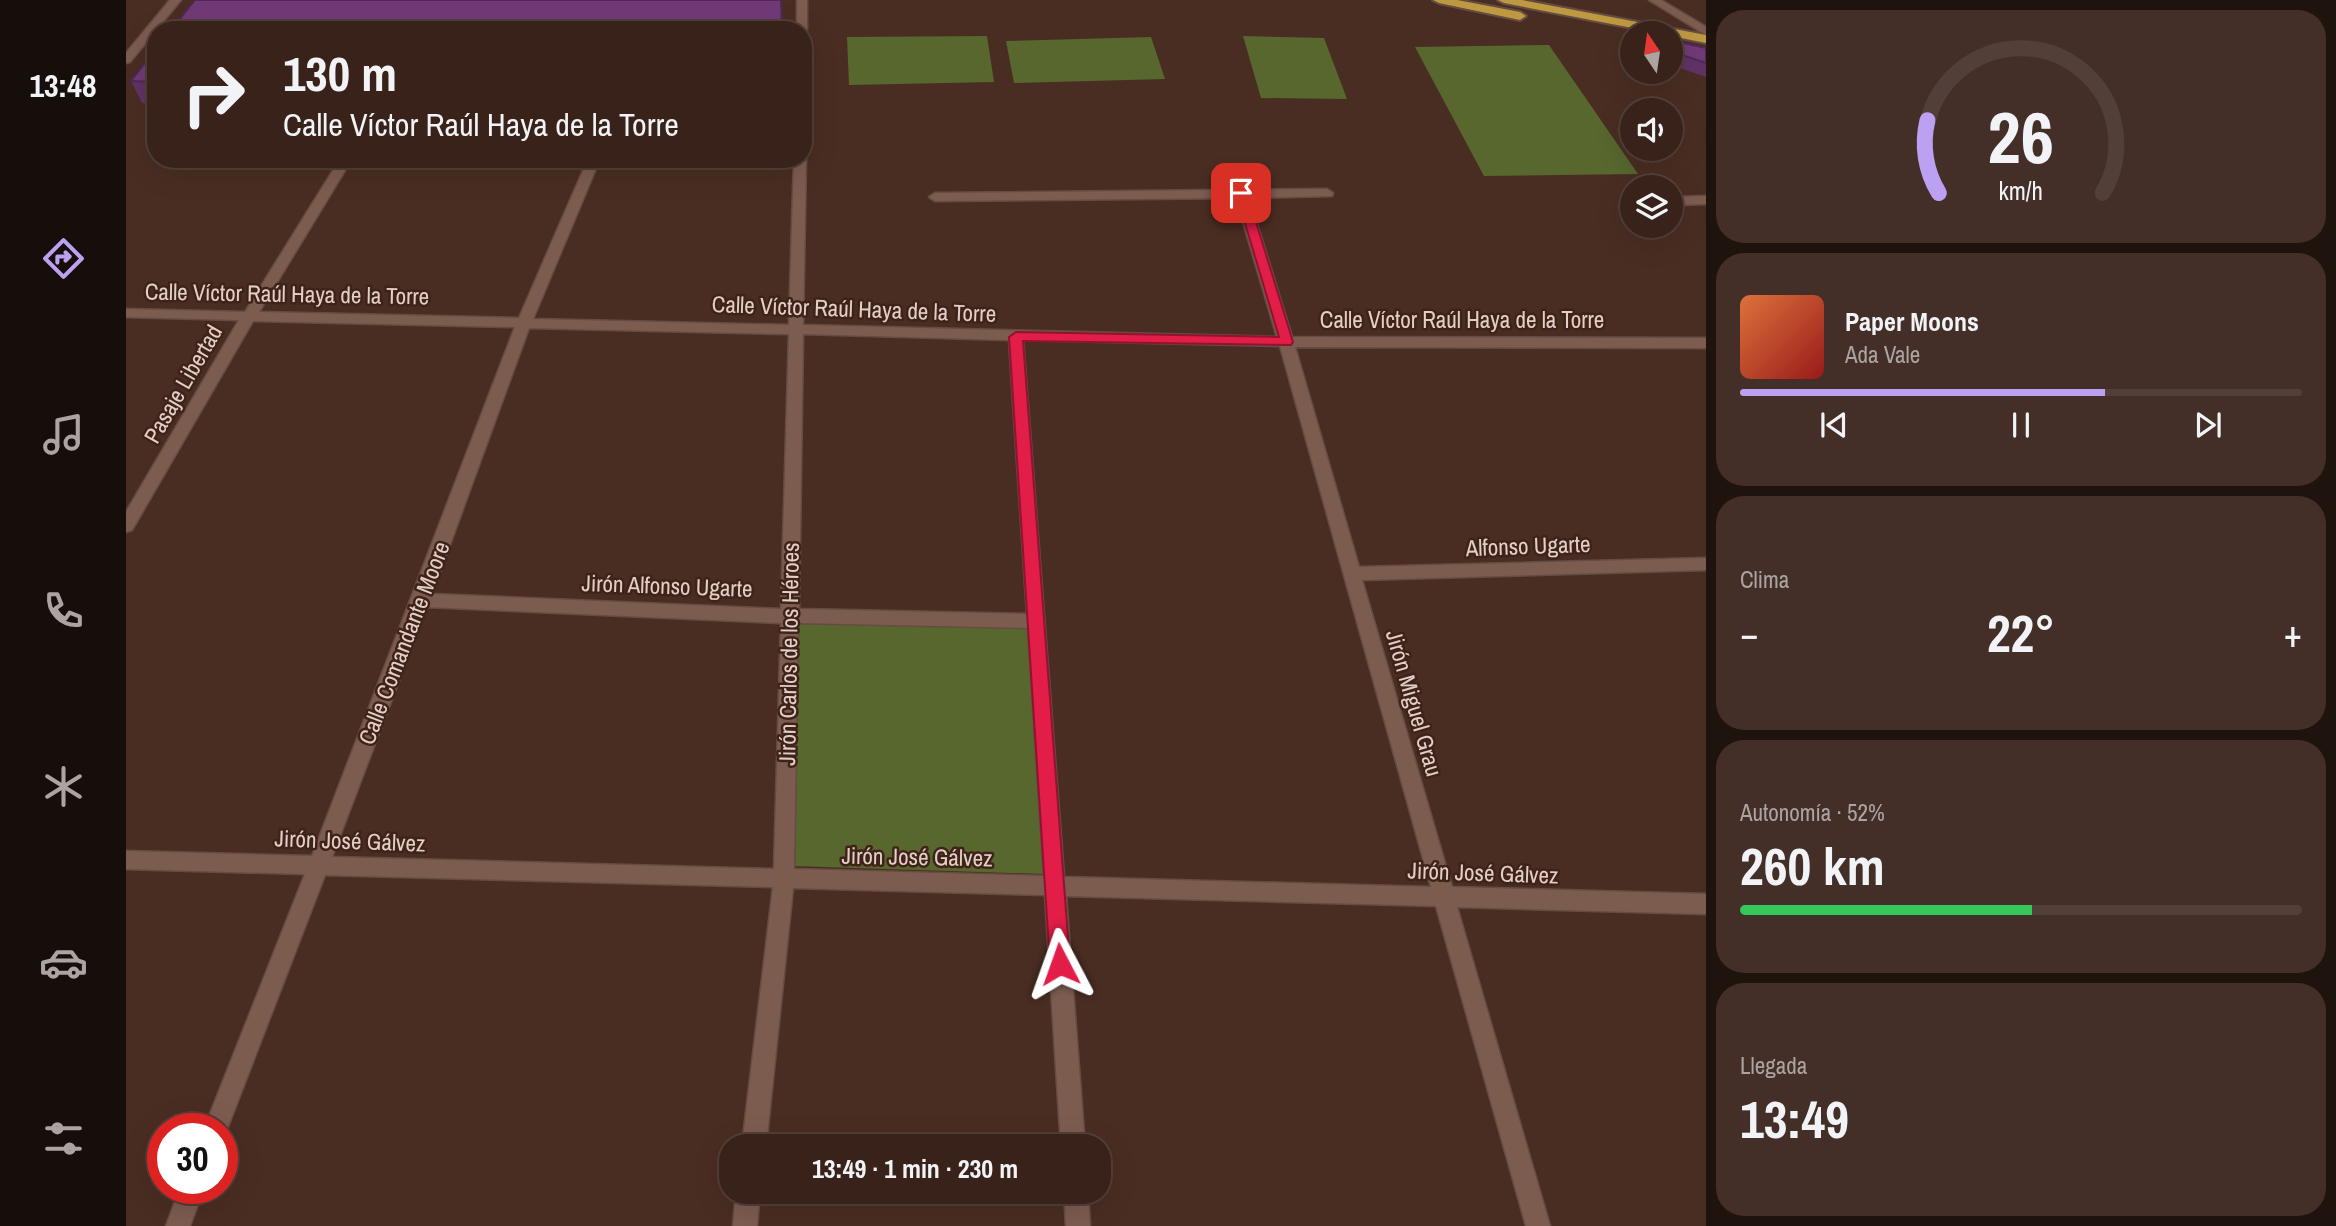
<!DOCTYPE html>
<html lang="es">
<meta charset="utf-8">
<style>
body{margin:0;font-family:"Archivo Narrow",sans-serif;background:#432f27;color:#f1f3f6;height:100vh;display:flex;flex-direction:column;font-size:26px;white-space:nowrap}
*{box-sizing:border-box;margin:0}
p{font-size:23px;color:#aba4a2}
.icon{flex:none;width:38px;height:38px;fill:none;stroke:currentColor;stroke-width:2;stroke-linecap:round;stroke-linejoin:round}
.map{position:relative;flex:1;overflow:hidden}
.drawer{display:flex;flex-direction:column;gap:10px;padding:10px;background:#1f130e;width:630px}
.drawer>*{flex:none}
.banner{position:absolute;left:21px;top:21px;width:665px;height:147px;border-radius:28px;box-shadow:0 7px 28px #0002,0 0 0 2px #523f39;background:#38221a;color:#f1f3f6;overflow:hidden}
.needle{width:46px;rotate:347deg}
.tools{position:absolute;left:1494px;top:21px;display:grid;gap:14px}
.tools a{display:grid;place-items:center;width:63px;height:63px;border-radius:50%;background:#38221a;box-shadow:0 7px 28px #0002,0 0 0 2px #523f39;font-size:35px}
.speed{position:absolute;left:21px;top:1113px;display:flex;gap:14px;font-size:35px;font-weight:700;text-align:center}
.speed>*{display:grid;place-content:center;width:91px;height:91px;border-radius:50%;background:#38221a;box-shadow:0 7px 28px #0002,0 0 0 2px #523f39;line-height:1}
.speed .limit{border:10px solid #d22;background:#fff;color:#111}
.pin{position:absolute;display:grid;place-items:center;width:60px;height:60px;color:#fff;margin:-30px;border-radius:14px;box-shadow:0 4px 10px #0006}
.me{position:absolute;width:77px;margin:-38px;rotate:356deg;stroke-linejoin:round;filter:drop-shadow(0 0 5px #0008)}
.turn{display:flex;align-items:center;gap:24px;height:147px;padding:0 21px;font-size:32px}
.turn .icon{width:91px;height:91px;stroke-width:2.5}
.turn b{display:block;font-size:49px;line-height:60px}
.big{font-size:52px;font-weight:800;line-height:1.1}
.drawer .widget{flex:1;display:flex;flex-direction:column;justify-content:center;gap:10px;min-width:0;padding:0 24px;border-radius:28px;background:#432f27}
.drawer .dial{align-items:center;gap:0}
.dial svg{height:182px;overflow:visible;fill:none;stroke:#523f39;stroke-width:7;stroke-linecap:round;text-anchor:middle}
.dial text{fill:#f1f3f6;stroke:none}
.song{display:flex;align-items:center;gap:21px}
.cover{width:84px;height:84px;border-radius:10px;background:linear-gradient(135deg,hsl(20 70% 55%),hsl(0 70% 35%))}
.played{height:7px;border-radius:4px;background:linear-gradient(90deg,#bca0f2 65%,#523f39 65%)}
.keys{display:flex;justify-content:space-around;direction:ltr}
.heat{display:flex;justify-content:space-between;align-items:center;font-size:38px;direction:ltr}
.charge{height:10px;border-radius:5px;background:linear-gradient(90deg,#34c759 52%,#523f39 0)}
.trip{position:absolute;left:593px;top:1134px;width:392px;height:70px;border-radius:28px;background:#38221a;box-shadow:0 7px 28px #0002,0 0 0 2px #523f39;font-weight:800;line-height:70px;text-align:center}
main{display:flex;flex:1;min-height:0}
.tab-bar{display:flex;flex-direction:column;width:126px;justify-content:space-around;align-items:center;background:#160e0a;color:#aba4a2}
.tab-bar .icon{width:49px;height:49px}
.tab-bar .active{color:#bca0f2}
.tab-bar b{font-size:32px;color:#f1f3f6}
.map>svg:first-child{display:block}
.green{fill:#57672e}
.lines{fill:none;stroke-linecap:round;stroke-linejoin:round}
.service-casing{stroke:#654c43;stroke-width:3}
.minor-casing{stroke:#654c43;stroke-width:3}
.secondary-casing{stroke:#654c43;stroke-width:3}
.trunk-casing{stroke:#654c43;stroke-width:4}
.service{fill:#7d5c50;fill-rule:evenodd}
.minor{fill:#7d5c50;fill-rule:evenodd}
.secondary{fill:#7d5c50;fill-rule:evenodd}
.trunk{fill:#be9940;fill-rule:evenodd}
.wall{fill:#613266}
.shaded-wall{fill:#4f2953}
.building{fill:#713a77;stroke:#4f2953;stroke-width:2}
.route{fill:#e11d48;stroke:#92132f;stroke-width:2}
.labels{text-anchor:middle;stroke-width:5;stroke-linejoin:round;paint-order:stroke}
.street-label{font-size:23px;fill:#e2cfc8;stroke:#3f2318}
</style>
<main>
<nav class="tab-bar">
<b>13:48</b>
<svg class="icon active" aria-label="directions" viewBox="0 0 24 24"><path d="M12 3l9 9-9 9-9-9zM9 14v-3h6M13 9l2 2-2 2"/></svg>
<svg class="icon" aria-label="music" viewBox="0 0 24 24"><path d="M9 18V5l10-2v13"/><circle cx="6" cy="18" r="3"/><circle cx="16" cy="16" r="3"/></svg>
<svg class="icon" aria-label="phone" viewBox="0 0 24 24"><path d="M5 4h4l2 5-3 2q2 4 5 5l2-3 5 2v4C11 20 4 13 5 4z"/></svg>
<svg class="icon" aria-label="climate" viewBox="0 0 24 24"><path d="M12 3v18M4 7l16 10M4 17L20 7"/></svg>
<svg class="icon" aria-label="car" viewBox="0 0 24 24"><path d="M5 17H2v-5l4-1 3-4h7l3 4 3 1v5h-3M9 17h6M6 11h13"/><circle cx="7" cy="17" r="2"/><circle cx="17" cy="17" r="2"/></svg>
<svg class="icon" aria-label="filters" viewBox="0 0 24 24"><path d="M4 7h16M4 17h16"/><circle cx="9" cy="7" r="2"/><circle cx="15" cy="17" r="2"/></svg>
</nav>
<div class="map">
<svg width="1580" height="1226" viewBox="0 0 1580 1226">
<rect width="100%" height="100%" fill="#4a2d22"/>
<!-- green -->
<g class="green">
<path d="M861,36L868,82L723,85L721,37Z"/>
<path d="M1117,36L1198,38L1221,99L1135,98Z"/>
<path d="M1025,37L1039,79L888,83L880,41Z"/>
<path d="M1423,45L1512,174L1358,176L1289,47Z"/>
<path d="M671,623L903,628L918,874L666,866Z"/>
</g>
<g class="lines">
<defs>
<g id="service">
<path d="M1523,0H1535L1580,27V35Z"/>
<path d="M1580,196V204L1552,205L1546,201L1552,197Z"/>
</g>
<g id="minor">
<path d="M671,0H681V30L677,33V30H671Z"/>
<path d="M677,156L680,159L677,325L1151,337L1110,198L809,201L803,197L809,193L1201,189L1207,193L1206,196L1123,198L1166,337L1580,338V348L1169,347L1233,567L1580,558V570L1236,580L1326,887L1580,894V914L1331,907L1424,1226H1400L1310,906L940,896L959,1146H935L919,895L667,888L640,1146H616L647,887L199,875L98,1137L96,1138V1129H78L179,874L0,869V851L186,856L389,327L127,321L6,530L0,532V512L113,320L0,317V309L119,312L214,159H226L133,312L393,318L462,159H474L407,319L663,325L668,159H677ZM403,328L663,334L655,609L306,594ZM677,334L883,340L901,614L673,609ZM897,340L1154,346L1305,887L938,877ZM301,607L655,623L648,869L206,857ZM672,623L902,628L918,876L668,869Z"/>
<path d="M54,1188H78L64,1226H40Z"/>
<path d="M610,1192H634L631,1226H607Z"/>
<path d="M938,1192H962L964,1226H940Z"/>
</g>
<path id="secondary" d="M44,0H55L4,62L0,63V53Z"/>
<g id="trunk">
<path d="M1307,0H1331L1394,12L1400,16L1394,20L1313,3Z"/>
<path d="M1372,0H1396L1580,35V43L1545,36V33H1532L1378,3Z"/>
<path d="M1545,42L1580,49V57L1545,50Z"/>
</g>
</defs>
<!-- service casing -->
<use href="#service" class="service-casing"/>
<!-- minor casing -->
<use href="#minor" class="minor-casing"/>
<!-- secondary casing -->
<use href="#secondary" class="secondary-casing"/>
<!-- trunk casing -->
<use href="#trunk" class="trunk-casing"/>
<!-- service -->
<use href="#service" class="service"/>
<!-- minor -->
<use href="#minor" class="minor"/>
<!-- secondary -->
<use href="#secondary" class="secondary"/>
<!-- trunk -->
<use href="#trunk" class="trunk"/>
</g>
<!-- wall -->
<g class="wall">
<path d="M1553,42L1580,48V77L1545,65V55Z"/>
<path d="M30,49V104L16,103L5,81Z"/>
</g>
<!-- shaded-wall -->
<path class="shaded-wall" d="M655,0H656L657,30H656Z"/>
<!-- building -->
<g class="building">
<path d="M69,0H655L656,30H45Z"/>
<path d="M1553,42L1580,48V63L1547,52Z"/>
<path d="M30,49V82L5,81Z"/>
</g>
<!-- route -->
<path class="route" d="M1111,191L1121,193L1167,342L1165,345L897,341L944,964L941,970L934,973L927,970L924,964L883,337L890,332L1153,337L1110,193Z"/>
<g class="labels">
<!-- street labels -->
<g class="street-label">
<text transform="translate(161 294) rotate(1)" y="8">Calle Víctor Raúl Haya de la Torre</text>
<text transform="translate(728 309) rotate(2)" y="8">Calle Víctor Raúl Haya de la Torre</text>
<text x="1336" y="328">Calle Víctor Raúl Haya de la Torre</text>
<text transform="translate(57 384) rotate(-60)" y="8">Pasaje Libertad</text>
<text transform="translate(1402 546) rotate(-2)" y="8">Alfonso Ugarte</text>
<text transform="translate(541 586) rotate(2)" y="8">Jirón Alfonso Ugarte</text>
<text transform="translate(278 643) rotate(-69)" y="8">Calle Comandante Moore</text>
<text transform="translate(663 654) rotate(-89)" y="8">Jirón Carlos de los Héroes</text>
<text transform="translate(1288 703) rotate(74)" y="8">Jirón Miguel Grau</text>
<text transform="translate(224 841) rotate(2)" y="8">Jirón José Gálvez</text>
<text transform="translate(791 857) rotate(1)" y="8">Jirón José Gálvez</text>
<text transform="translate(1357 873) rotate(2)" y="8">Jirón José Gálvez</text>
</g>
</g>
</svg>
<div class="tools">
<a><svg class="needle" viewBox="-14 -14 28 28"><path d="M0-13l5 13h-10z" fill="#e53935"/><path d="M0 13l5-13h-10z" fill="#aba4a2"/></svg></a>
<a><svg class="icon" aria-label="sound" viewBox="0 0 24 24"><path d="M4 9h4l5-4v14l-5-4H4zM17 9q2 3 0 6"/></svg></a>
<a><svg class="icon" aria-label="layers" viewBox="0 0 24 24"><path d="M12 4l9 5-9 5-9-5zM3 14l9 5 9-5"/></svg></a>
</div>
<div class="speed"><div class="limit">30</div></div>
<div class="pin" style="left:1115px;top:193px;background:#d93025"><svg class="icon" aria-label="arrive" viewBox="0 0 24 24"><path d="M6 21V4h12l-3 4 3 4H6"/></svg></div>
<svg class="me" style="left:934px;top:964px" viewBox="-20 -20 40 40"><path d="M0-17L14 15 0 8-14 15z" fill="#e11d48" stroke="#fff" stroke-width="4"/></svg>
<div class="trip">13:49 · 1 min · 230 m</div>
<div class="banner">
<div class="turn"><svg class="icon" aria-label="right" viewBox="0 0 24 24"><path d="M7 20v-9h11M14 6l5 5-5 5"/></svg><div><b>130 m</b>Calle Víctor Raúl Haya de la Torre</div></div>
</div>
</div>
<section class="drawer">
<div class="widget dial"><svg viewBox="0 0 100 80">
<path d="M14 69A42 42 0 1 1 86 69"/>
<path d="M14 69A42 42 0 0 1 9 37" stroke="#bca0f2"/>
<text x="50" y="56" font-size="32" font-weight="700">26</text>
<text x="50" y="72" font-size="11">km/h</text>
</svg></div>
<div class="widget">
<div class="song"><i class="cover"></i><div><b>Paper Moons</b><p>Ada Vale</p></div></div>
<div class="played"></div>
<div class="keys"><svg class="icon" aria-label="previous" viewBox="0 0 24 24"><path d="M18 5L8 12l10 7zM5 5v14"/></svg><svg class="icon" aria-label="pause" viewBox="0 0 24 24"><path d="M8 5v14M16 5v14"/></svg><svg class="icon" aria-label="next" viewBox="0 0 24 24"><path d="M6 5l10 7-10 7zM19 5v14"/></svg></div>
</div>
<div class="widget"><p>Clima</p>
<div class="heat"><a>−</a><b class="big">22°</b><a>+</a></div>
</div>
<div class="widget"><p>Autonomía · 52%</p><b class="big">260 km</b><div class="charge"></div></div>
<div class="widget"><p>Llegada</p><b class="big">13:49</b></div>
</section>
</main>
